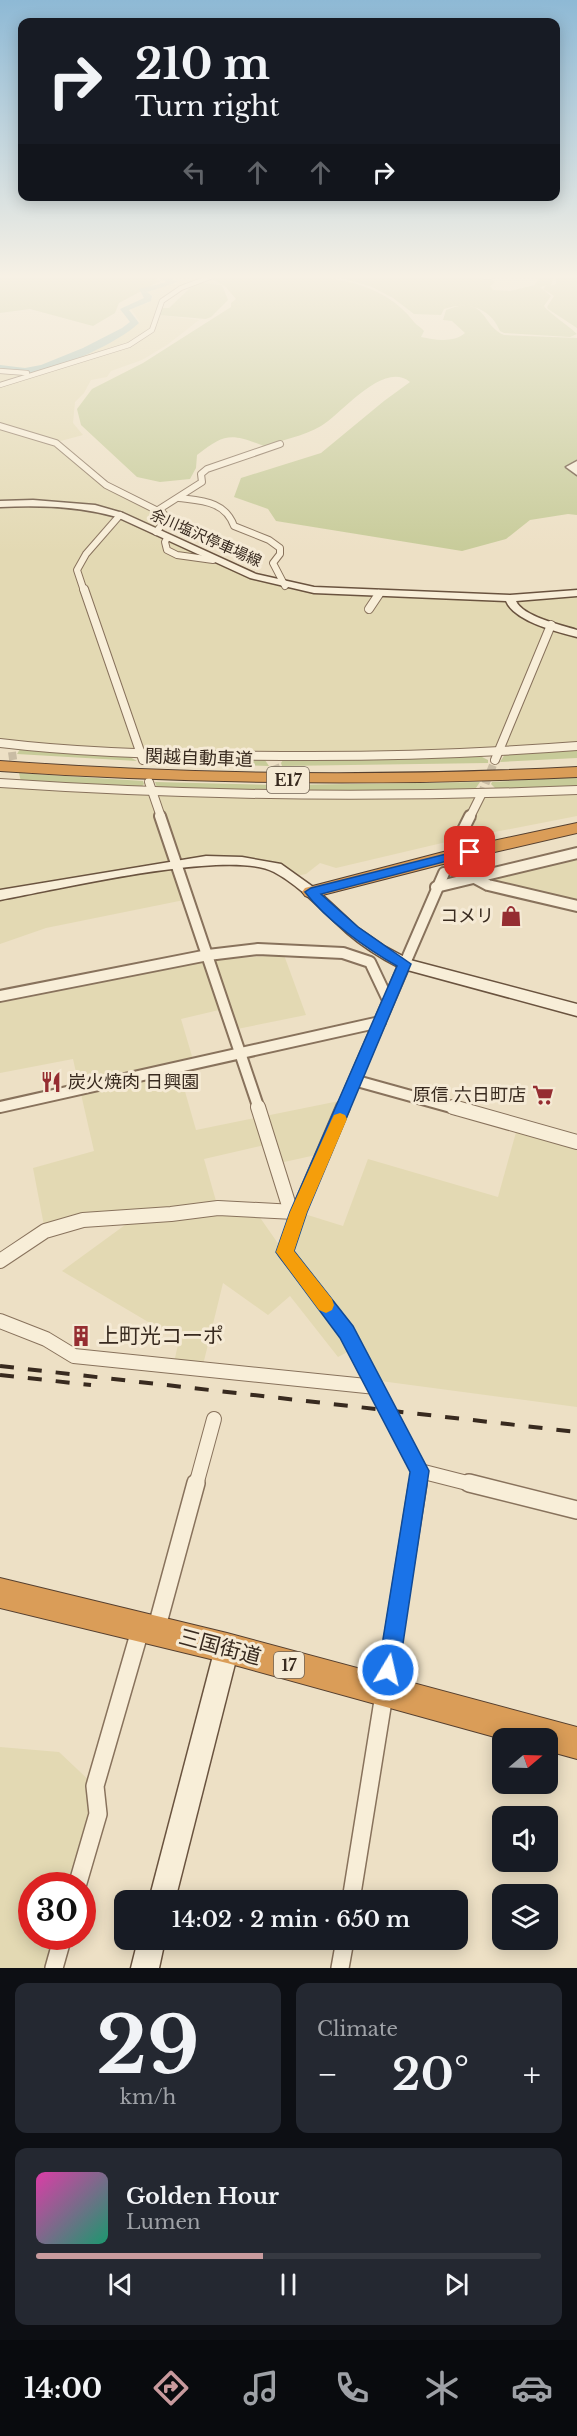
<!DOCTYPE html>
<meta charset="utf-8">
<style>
body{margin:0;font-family:"Libre Baskerville","Noto Sans JP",serif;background:#242831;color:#f1f3f6;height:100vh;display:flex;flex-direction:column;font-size:22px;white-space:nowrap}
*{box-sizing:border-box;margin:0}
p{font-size:20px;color:#9ea1a6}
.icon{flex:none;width:33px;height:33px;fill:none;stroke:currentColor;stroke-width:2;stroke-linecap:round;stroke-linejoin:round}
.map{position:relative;height:1968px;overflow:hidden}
.sheet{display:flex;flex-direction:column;gap:15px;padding:15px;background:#0d0f14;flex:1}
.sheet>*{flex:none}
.top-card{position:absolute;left:18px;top:18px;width:542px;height:183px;border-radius:12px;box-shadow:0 3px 15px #0003;background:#171b24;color:#f1f3f6;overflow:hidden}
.needle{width:39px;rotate:71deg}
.fabs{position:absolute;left:492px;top:1728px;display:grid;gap:12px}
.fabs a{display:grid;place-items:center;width:66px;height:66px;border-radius:12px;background:#171b24;box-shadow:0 3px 15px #0003;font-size:30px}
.speed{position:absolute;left:18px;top:1872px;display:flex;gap:12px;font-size:30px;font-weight:700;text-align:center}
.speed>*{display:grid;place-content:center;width:78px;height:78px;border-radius:50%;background:#171b24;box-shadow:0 3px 15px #0003;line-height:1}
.speed .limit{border:9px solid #d22;background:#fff;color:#111}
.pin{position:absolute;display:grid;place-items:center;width:51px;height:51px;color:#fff;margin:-26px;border-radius:12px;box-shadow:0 3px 9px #0006}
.me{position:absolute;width:66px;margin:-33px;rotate:9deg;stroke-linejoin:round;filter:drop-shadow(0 0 4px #0008)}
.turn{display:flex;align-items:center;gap:21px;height:126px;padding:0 18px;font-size:27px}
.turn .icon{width:78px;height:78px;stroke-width:2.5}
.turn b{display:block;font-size:42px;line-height:51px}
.lanes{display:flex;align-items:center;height:57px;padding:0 18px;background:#0003;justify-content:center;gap:30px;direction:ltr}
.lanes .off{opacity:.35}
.big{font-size:45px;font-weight:600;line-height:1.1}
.sheet .card{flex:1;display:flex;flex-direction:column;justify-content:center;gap:9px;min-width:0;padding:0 21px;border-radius:12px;background:#242831}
.sheet .dial{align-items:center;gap:0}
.dial b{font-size:78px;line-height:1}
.song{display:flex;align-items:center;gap:18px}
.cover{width:72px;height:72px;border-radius:9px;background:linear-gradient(135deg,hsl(320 70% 55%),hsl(160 70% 35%))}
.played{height:6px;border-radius:3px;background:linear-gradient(90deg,#c89a9d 45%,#363941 45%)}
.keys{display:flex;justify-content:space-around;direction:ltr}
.heat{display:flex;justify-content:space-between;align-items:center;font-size:33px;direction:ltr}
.sheet .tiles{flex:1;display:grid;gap:15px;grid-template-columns:1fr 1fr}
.card:last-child{grid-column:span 2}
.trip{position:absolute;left:114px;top:1890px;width:354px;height:60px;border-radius:12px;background:#171b24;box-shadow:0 3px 15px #0003;font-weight:600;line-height:60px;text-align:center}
.tabs{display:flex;height:96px;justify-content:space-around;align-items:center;background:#090b0e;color:#9ea1a6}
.tabs .icon{width:42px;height:42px}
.tabs .selected{color:#c89a9d}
.tabs b{font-size:27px;color:#f1f3f6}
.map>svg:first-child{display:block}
.farmland{fill:#e3d9b3}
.green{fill:#c7cb99}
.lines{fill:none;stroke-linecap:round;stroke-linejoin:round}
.river{fill:#a7c1b8;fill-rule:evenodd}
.street-tunnel-far1{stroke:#c9bca4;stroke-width:8;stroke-dasharray:8 4;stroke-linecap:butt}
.street-tunnel{stroke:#c9bca4;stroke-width:10;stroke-dasharray:10 5;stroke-linecap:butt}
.street-far5-casing{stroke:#88725c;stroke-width:6}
.street-far4-casing{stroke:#88725c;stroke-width:8}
.street-far3-casing{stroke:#88725c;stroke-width:10}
.street-far2-casing{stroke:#88725c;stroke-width:14}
.street-far1-casing{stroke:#88725c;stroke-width:16}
.street-casing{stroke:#88725c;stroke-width:20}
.secondary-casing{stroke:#6a533f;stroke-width:3}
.highway-casing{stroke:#564030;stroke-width:2}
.street-far5{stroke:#f8eed8;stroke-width:4.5}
.street-far4{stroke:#f8eed8;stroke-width:6}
.street-far3{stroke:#f8eed8;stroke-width:8}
.street-far2{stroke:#f8eed8;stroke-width:10}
.street-far1{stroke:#f8eed8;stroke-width:14}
.street{stroke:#f8eed8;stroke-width:17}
.secondary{fill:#f8eed8;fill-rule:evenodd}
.highway{fill:#da9d58;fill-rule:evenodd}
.rail{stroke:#382a1f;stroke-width:4;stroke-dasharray:14 14;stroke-linecap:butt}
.route{fill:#1a73e8;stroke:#114b97;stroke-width:1.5}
.slow{fill:#f59e0b}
.labels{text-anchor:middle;stroke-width:6;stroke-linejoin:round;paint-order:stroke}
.far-street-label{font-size:15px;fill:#382a1f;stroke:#f5ead5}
.shield{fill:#f5ead5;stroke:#716456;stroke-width:1.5}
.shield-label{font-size:16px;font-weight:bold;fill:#382a1f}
.street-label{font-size:18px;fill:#382a1f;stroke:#f5ead5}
.poi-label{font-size:18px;fill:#382a1f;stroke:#f5ead5;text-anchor:end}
.near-poi-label{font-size:21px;fill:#382a1f;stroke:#f5ead5;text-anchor:start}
.near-street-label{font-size:21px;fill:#382a1f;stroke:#f5ead5}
</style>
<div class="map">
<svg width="577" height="1968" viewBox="0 0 577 1968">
<rect width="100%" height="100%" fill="#ede0c5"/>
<!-- farmland -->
<g class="farmland">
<path d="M168,277H210L208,280L222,285L197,283L162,301L158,315L199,320L167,345L142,360L111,371L107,377L91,380L84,393L75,402L73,423L83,435L57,442L106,485L158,510L165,521L156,532L213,560L285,586L510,598L577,593V746L498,752L517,705L494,749L274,757L0,743V371L30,374L81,358L78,355L119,335L140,322L131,309L150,302L153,296L147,293L152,288L176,284L178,281Z"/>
<path d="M0,783L152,794L577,790V816L459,839L336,868L320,863L306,874L292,877L242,861L177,864L189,899L46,928L0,944Z"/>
<path d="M577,853V906L475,878Z"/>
<path d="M284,955L306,1015L237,1029L213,960Z"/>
<path d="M205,962L219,1010L181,1019L194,1063L178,1067L196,1130L349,1099L325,1153L275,1164L269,1144L204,1159L218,1208L254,1209L284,1252L298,1212L343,1226L368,1159L498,1197L518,1125L577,1142V1407L373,1380L355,1348L338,1357L290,1296L268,1315L223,1283L202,1369L173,1367L181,1331L155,1326L62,1271L136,1217L45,1231L33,1168L94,1151L73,1059L0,1073V1003Z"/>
<path d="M0,1747L59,1752L95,1786L77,1885L32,1886V1936L63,1937L54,1968H0Z"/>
</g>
<!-- green -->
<g class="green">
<path d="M0,277H152L160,281L119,303L115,313L93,326L30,309L0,313Z"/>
<path d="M215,277C280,277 369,263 414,322C417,326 421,327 424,331L421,337C435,340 454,343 465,333L452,321L443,320L446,310C487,294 481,326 504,335L577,338V515L568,514L530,520L506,539L462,551L276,521L268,509L234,497L241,478L321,453L384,401L410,382C383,360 342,414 321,426C304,436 282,440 264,446C231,433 225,433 197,455L196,468L190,479L160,482L137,477L81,425L77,409L92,389L143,363L231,307V303L236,299L225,286L213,280Z"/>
<path d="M339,277H485L495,282L490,286L493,290L510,291L535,285L539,277L551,278L553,280L551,286L556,284V280L553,277H577V328L548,309L547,307L554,296L543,289L547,285L540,287L551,296L544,306C549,313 569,326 577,334L570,337L504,333L500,331C490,307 467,301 444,309L441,315L414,314L393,298L372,287Z"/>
<path d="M199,283L222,285L228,300L211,317L206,319L158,315L160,308H169L193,285Z"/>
<path d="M20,749L128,756L137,761L17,754Z"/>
<path d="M577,750V758L500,762L505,754Z"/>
<path d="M152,756L260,759L265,760L269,766L148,762Z"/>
<path d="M480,756L488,760V763L282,766L281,763L283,760Z"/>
<path d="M19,773L143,781L144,784L140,789L21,782Z"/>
<path d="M577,777V787L496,789L491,784L492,782Z"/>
<path d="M155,782L276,785L272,792L158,791Z"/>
<path d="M480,782L474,791H291L288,785Z"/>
</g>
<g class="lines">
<!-- river -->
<path class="river" d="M157,277H168L178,282L147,292L152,296L151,301L129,310L139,323C116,344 63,367 33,373C22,375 11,372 0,371V365L25,368L41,365L83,348L122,328L130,322L120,309L144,298L139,289L167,282Z"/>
<!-- street-tunnel-far1 -->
<g class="street-tunnel-far1">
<path d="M12,752L15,773"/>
<path d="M275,765L283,786"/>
<path d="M481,795L495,760"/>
</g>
<!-- street-tunnel -->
<path class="street-tunnel" d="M444,873L463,830"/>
<defs>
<g id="street-far5">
<path d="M485,277H490"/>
<path d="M0,371L27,373"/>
<path d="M0,385L129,345L152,330L162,301L181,288L210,277"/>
</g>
<g id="street-far4">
<path d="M0,426L56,443L106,485L164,514L165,521L156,532"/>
<path d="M179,498C202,501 225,501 234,526L269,540L280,548V554L273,563L285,586"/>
<path d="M158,510L202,482L201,474L207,469L280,444"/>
<path d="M167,538L165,542L167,550L177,555L213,560"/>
<path d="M84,591L77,570L86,554L120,515"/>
</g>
<g id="street-far3">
<path d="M84,589L143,760"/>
<path d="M369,609L379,594"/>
<path d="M0,743C74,752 148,754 222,755C341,758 459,755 577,746"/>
<path d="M495,760L551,625"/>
<path d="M149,782L161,817"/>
<path d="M0,783C192,796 384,798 577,790"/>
<path d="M470,817L481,795"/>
</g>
<g id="street-far2">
<path d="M160,816L259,1109"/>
<path d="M463,830L470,816"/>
<path d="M475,878L488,885L577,906"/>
<path d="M436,887L577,853"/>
<path d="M0,996L208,955L258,949L343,953L370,962L388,1000"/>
<path d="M357,1081L458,1109"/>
<path d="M0,1107L380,1022"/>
<path d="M342,1109L444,873"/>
</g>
<g id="street-far1">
<path d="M258,1107L291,1212"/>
<path d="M343,1107L298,1212L285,1252L347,1332L420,1471L418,1485"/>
<path d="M453,1107L577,1142"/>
<path d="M0,1261L45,1231L83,1220L171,1214L218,1208L295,1212"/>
<path d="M0,1321L46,1339L74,1356L376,1387"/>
<path d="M420,1471L475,1485"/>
<path d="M196,1485L214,1419"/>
</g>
<g id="street">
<path d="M469,1483L577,1510"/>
<path d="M156,1630L196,1483"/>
<path d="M77,1886L98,1814L95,1786L141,1627"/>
<path d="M351,1900L418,1483"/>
<path d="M54,1968L63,1936"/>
<path d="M340,1968L345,1940"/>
</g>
<g id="secondary">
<path d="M577,461V475L566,467Z"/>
<path d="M33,500L95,505L123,513L256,574L314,587L510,595L577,590V596L516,601C522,616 561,625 577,630V637C557,632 514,621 506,601L314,593L250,578L117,517C79,506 39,505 0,507V501Z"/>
<path d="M206,856L242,857L281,864L316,889L358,928L384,946L410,960L577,1004V1016L400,968C381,958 363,947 347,933C323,912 302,887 274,872C230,848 55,890 0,900V890Z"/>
<path d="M227,1636L235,1640L239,1648L175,1900H149L215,1648L219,1640Z"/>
<path d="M138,1940H165L159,1968H131Z"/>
</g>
<g id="highway">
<path d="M0,761C193,775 384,777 577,767V777C384,786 193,784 0,771Z"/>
<path d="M577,823V833L451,862L311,898L305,896L302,892L305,888L451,850Z"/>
<path d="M0,1578L227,1633L577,1727V1759L548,1751V1738L502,1739L227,1663L0,1608Z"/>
</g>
</defs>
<!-- street-far5 casing -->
<use href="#street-far5" class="street-far5-casing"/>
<!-- street-far4 casing -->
<use href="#street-far4" class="street-far4-casing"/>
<!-- street-far3 casing -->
<use href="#street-far3" class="street-far3-casing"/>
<!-- street-far2 casing -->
<use href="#street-far2" class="street-far2-casing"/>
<!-- street-far1 casing -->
<use href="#street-far1" class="street-far1-casing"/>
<!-- street casing -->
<use href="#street" class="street-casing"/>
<!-- secondary casing -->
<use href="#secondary" class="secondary-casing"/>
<!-- highway casing -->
<use href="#highway" class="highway-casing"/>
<!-- street-far5 -->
<use href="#street-far5" class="street-far5"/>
<!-- street-far4 -->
<use href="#street-far4" class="street-far4"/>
<!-- street-far3 -->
<use href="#street-far3" class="street-far3"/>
<!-- street-far2 -->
<use href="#street-far2" class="street-far2"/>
<!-- street-far1 -->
<use href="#street-far1" class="street-far1"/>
<!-- street -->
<use href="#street" class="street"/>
<!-- secondary -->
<use href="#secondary" class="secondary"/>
<!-- highway -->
<use href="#highway" class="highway"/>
<!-- rail -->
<g class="rail">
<path d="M0,1366L577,1432"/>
<path d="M0,1375L91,1385"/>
</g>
</g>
<!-- sky -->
<linearGradient id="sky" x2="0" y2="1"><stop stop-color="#8eb9d5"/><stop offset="0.5" stop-color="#f7f1e5"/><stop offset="1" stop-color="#f7f1e5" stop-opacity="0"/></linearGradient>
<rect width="577" height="553" fill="url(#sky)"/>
<!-- route -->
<path class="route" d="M470,848L474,849V854L321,894L358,927L411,964L307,1212L294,1251L353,1326L429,1471L399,1670L396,1678L388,1681L381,1678L378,1670L410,1472L340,1338L276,1252L290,1212L397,966C367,949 326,920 305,892L311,888Z"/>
<!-- slow -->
<path class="slow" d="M340,1113L345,1115L347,1119L307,1212L294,1251L332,1299L334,1305L332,1310L326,1313L319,1310L276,1252L290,1212L332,1119L334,1115Z"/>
<!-- icons -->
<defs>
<symbol id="shop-bare" viewBox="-9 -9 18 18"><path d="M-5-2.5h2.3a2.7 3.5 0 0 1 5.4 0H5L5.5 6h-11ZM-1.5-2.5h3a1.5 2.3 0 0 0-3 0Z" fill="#952d31" stroke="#f5ead5" stroke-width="2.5" paint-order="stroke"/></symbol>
<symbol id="restaurant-bare" viewBox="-9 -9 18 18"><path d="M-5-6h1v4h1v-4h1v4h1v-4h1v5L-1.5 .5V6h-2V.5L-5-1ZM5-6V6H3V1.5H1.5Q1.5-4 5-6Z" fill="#952d31" stroke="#f5ead5" stroke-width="2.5" paint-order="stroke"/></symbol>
<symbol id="supermarket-bare" viewBox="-9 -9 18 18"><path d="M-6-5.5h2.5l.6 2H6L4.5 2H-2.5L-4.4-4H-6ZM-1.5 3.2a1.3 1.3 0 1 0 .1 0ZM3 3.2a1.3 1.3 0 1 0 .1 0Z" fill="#952d31" stroke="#f5ead5" stroke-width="2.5" paint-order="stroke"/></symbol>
<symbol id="building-bare" viewBox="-9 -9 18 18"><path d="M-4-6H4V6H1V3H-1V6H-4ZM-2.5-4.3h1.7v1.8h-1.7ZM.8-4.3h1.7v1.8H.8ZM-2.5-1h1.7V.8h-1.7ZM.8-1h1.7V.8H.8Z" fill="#952d31" stroke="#f5ead5" stroke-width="2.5" paint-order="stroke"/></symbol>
</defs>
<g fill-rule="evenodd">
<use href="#shop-bare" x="496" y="901" width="30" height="30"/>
<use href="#restaurant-bare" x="36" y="1067" width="30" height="30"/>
<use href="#supermarket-bare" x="528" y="1080" width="30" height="30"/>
<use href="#building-bare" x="66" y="1321" width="30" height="30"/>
</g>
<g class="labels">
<!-- far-street labels -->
<g class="far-street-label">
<text transform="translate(206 538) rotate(24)" y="5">余川塩沢停車場線</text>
</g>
<!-- shield labels -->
<g class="shield">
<rect x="267" y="767" width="42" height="26" rx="4.5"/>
<rect x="274" y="1652" width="30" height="26" rx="4.5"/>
</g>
<g class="shield-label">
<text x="288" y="786">E17</text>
<text x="289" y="1671">17</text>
</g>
<!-- street labels -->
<g class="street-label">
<text transform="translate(199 758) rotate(2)" y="6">関越自動車道</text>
</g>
<!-- poi labels -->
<g class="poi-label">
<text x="494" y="922">コメリ</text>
<text x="68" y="1088" text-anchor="start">炭火焼肉 日興園</text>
<text x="526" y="1101">原信 六日町店</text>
</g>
<!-- near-poi labels -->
<g class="near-poi-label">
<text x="98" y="1343">上町光コーポ</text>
</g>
<!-- near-street labels -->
<g class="near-street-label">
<text transform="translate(220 1647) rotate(15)" y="7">三国街道</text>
</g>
</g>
</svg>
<div class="fabs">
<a><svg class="needle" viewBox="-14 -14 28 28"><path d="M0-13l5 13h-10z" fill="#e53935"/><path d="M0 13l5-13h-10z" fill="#9ea1a6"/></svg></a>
<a><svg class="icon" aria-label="sound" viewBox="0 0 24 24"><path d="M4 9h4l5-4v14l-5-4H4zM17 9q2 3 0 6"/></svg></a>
<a><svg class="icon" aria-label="layers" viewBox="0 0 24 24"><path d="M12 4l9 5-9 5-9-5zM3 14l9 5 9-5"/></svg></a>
</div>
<div class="speed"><div class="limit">30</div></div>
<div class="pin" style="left:470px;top:852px;background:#d93025"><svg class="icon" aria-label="arrive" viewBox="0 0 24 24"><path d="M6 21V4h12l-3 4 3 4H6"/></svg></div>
<svg class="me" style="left:388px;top:1670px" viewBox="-20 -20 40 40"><circle r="17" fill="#1a73e8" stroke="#fff" stroke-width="3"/><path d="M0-11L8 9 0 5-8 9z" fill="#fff"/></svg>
<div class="trip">14:02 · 2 min · 650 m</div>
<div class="top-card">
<div class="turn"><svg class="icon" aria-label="right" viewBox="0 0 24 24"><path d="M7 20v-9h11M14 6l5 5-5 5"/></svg><div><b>210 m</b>Turn right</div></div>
<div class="lanes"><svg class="icon off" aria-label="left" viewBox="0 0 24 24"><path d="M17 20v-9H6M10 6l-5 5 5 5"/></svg><svg class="icon off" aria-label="ahead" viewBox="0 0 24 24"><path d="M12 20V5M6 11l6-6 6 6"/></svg><svg class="icon off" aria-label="ahead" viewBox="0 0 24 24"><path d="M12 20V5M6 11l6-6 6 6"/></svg><svg class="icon" aria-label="right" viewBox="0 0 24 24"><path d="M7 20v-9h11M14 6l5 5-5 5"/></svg></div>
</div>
</div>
<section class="sheet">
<div class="tiles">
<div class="card dial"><b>29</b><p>km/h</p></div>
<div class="card"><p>Climate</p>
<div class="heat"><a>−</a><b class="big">20°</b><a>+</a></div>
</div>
<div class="card">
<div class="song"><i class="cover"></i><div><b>Golden Hour</b><p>Lumen</p></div></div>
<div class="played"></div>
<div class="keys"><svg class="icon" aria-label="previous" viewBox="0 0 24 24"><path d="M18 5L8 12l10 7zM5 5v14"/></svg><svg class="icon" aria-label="pause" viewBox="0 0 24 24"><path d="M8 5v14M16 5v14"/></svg><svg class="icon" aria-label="next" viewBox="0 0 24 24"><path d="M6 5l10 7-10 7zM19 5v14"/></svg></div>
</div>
</div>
</section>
<nav class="tabs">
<b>14:00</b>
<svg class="icon selected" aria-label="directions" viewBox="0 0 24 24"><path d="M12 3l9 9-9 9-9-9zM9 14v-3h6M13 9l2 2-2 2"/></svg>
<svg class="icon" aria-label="music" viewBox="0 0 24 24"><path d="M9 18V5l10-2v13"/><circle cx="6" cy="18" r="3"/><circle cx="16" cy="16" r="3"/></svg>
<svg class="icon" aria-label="phone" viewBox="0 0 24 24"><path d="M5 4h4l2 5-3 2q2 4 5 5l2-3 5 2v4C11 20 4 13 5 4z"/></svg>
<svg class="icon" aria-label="climate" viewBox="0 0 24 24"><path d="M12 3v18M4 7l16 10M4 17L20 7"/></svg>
<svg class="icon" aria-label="car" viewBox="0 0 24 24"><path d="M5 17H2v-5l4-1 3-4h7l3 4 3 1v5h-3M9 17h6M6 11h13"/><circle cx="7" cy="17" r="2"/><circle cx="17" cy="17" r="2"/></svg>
</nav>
